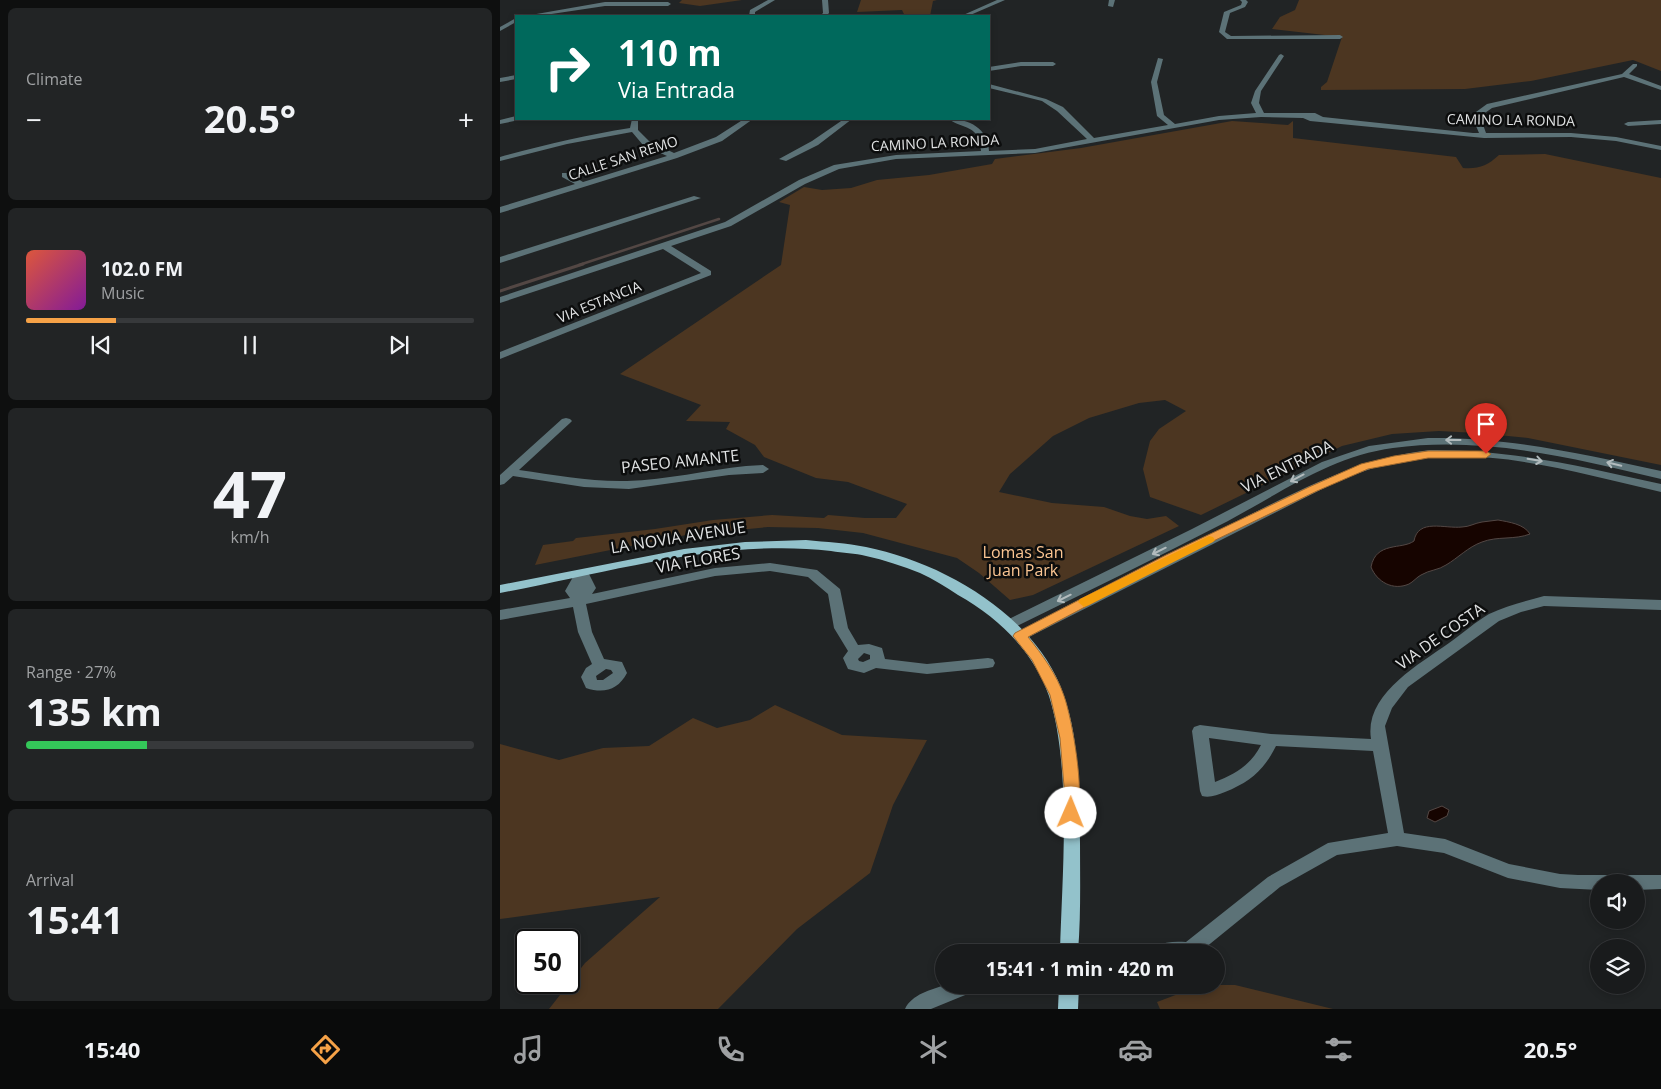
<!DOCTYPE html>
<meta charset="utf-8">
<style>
body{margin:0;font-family:"Open Sans",sans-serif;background:#222425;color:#f1f3f6;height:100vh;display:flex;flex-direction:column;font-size:19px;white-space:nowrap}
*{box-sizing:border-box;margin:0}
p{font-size:16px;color:#9fa1a3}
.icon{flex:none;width:28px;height:28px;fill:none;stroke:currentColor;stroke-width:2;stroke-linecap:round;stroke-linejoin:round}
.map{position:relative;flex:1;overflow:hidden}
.sheet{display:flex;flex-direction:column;gap:8px;padding:8px;background:#0e0f0f;width:500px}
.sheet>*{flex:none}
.hud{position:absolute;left:15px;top:15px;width:475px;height:105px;border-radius:0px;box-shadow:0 2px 8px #0003,0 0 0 1px #37393b;background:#00695c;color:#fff;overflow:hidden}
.controls{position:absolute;left:1090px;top:874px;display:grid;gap:10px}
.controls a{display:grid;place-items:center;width:55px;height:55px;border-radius:50%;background:#191b1c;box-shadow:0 2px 8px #0003,0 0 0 1px #37393b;font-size:25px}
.speed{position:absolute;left:15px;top:929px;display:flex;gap:10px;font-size:25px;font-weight:700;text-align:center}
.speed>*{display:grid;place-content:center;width:65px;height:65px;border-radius:50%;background:#191b1c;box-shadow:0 2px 8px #0003,0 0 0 1px #37393b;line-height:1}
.speed .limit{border:2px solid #111;border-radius:8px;background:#fff;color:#111}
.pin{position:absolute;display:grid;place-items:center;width:42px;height:42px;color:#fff;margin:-51px -21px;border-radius:50% 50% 50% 0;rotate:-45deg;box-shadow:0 0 5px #0007}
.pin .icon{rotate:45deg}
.me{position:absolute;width:55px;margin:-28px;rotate:1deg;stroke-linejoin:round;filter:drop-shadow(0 0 4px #0008)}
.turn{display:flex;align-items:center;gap:18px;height:105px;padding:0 20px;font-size:22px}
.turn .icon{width:65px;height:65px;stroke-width:2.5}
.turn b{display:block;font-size:35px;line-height:42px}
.big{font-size:38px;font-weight:700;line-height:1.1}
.sheet .card{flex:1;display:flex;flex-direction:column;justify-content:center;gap:8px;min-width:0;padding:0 18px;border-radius:8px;background:#222425}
.sheet .dial{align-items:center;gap:0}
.dial b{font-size:65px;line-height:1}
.song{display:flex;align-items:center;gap:15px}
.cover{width:60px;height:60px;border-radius:8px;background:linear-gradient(135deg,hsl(10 70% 55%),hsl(290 70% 35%))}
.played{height:5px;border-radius:2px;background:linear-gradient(90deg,#f6a247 20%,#37393b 20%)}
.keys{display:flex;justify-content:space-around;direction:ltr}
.heat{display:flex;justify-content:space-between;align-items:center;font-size:28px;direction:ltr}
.charge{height:8px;border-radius:4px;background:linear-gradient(90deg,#34c759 27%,#37393b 0)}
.trip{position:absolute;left:435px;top:944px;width:290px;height:50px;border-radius:25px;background:#191b1c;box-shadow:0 2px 8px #0003,0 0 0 1px #37393b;font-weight:700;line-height:50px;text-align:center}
.dock{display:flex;height:80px;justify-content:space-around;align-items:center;background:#0a0b0b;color:#9fa1a3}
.dock .icon{width:35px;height:35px}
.dock .current{color:#f6a247}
.dock b{font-size:22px;color:#f1f3f6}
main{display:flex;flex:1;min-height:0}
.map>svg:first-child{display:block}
.green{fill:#4c3621}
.water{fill:#160400;stroke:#534744}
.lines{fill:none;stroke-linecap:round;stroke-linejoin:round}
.stream-far1{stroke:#534744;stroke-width:2.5}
.stream{stroke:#534744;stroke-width:3}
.minor{fill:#5c7277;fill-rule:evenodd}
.major{fill:#93c2cb;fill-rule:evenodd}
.oneway{stroke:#b2bbbd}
.route{fill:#f6a247;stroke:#a0692e}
.slow{fill:#f59e0b}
.labels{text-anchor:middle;stroke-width:5;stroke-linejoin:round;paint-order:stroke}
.far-street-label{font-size:14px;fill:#e0e2e3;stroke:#0c0d0d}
.street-label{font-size:16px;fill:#e0e2e3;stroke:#0c0d0d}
.park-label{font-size:16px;fill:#fcc693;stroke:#0c0d0d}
</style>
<main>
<section class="sheet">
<div class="card"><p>Climate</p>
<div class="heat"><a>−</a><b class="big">20.5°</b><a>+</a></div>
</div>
<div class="card">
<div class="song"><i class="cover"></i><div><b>102.0 FM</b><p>Music</p></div></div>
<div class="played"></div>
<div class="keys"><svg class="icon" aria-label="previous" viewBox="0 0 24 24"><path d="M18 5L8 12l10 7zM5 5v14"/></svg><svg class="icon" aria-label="pause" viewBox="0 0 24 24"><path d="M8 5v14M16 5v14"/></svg><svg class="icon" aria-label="next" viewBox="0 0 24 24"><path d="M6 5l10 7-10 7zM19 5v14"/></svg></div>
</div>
<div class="card dial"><b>47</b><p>km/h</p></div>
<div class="card"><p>Range · 27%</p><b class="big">135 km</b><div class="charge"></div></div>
<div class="card"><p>Arrival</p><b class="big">15:41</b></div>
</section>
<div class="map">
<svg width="1161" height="1009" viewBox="0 0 1161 1009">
<rect width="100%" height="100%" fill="#212425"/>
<!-- green -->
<g class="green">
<path d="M182,0H242L200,6L179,3Z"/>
<path d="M361,0H437L433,1L430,16H405L402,10L357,12Z"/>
<path d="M799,0H1161V71L1133,60L1031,81L965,89L821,90V87L827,82L842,37L772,29L780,17L795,10Z"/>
<path d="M732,121L788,125L793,121V138L956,157L963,168C979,169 987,166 999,155L1045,154L1161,178V465L1028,438L977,433L939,431L892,434L842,446L701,515L650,497L643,469L650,441L659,429L686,411L665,400L639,403L589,418L553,436L510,474L499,492L552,503L604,507L630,516L647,519L666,516L679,526L533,595L510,600L479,573L457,558L363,533L318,528L268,527L186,535L35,565L43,545L73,541L76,538L155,529L213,520L272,515L324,518L328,515L365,518H396L407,504L348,482L316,478L264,457L255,445L226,429L230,422L186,421L201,405L120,374L281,265L290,205L279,202L304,187L322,190L351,188L377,180L429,175L492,164L495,159L581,148Z"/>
<path d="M275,705L342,735L427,740L393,805L370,873L297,929L218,1009H49L85,963L160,897L0,919V744L59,760L103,748L149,746L193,718L217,728L250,720Z"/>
<path d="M702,985H735L833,1009H660L657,1002Z"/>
</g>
<!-- water -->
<g class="water">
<path d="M998,520C1009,522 1024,524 1030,534C1015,540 997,536 982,542C968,547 958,558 946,565C939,570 929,570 921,575C917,577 913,582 909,584C893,591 877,582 871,567C876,541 902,550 914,541C918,518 945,529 962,527C969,527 975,523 982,522C987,521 993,521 998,520Z"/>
<path d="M942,806L949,810L947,816L935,822L927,818L929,811Z"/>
</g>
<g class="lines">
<!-- stream-far1 -->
<path class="stream-far1" d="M79,265L219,219"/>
<!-- stream -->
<path class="stream" d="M0,291L83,264"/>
<!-- minor -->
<g class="minor">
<path d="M268,0H275L255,12V16H249L250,10Z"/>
<path d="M322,0H328L329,13L326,16H320L323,13Z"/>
<path d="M497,0H505L468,16H461Z"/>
<path d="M609,0H615L613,7L608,6Z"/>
<path d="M740,0H746L748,2L745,7L730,13L725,32L731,36L840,35L843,37L840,39H727L719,32L724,12L741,5L742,2Z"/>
<path d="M105,2H168L171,4L168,6H105L38,16H25Z"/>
<path d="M16,18V22L0,31V27Z"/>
<path d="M781,54L784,56L761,91L759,103L764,113H815L823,117L973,133H979L973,119L976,112L987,104L1122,74L1133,64H1137V66L1129,74L1161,86V90L1124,77L992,108L982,115L981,119L986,133H1071L1116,137L1161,146V150L1116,141L1071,137L984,138L810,121L803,118L761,117L719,120L535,153L396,159L339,169L305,184L231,226L171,246L211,271V275L0,359V352L201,273L163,249L0,303V297L225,222L299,180L334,165L396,155L481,151C480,124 463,130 449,119C469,119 488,128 489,151L535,149L587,139L557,111L542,101L489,88V84L546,99L563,107L594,138L668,125L657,116L651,82L658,58L663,59L657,82L664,115L675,124L719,116L756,113L751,103L755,91L779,55Z"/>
<path d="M521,62H553L556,64L553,66H521L489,71V67Z"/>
<path d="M16,75V79L0,82V78Z"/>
<path d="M16,116L19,120L0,124V120Z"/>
<path d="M132,119H138V130L149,141L174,153L216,137L244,119H253L222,141L177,158L0,213V207L75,184L62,177V173H68L83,182L167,156L143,145L132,132L67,144L0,161V157C43,145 86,135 130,128Z"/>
<path d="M344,119H352L318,145L286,161L279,159L312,141Z"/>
<path d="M1161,120V124L1128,126L1124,124L1128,122Z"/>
<path d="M194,196L201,198L0,263V257Z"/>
<path d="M66,418L70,419L72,421L70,423L19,470C55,475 91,482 127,481C167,480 206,470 246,466L263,465L269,469L263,473L229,475L129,489L84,487L13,476L4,484L0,485V475L62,419Z"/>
<path d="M928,438C1009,437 1082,454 1161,471V479C1073,458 984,436 893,448C832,456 780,493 728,521C657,558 586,592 515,627H505L503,624L505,621L692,529L822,462L869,446Z"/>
<path d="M930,450C1009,449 1084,467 1161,484V492C1079,473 990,446 905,460C881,464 858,473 836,482L525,639H515L513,636L515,633C585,596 655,561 725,527C793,494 854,459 930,450Z"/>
<path d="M270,563L317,570L340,589L348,628L358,645L369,644L382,648L385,659L427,664L488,658L493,659L495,663L493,667L488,668L427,674L376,668L364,673L348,669L343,658L348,651L334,628L328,594L308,577L270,571L215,576L86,604L92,632L104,659L122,662L127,673C118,690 104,694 86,688L81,677L86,668L92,664L78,632L73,607L0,620V610L70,598L65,591L77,570H87L96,588L92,594L215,568ZM364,653L370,655V659L363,662L359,661L358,659ZM106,669L111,670L113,673L103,680H97L96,676Z"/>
<path d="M1044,596L1161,600V610L1044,606L1021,612L999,621L908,687L892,708L885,726L904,833L945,839L1009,864L1060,874L1078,875H1161V889L1136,890V882H1099V890L1060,888L1008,878L944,853L897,846L837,855L780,887L700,952H652L654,946C666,942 674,941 686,942L768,877L828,843L888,833L873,751L776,746C764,770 750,782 725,792C717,795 710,798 702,796L700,791L692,731L694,727L700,725L771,734L871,739C864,695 918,665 949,643C962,634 975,622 989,614C1006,606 1026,601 1044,596ZM709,738L761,745C751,765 735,774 715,782Z"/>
<path d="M445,985H478L475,991L431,1009H405C412,994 431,990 445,985Z"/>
</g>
<!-- major -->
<g class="major">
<path d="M306,540C326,542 347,543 366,547C441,562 529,612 560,685C580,734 579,791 580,843C580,879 581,916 578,952H560C562,875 572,769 549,696C534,652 498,617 458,595C446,587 433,579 420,573C403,566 384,560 366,556C355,553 343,553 331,551C223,538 107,573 0,593V585L184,549L245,542Z"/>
<path d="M559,985H579L578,1009H558Z"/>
</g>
</g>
<!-- one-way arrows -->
<defs><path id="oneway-shaft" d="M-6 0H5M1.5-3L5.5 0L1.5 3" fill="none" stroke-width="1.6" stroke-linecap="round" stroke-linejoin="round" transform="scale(1.25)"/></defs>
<g class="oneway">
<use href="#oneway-shaft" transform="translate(953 440) rotate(-180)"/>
<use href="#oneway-shaft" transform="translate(1035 460) rotate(9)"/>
<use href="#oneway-shaft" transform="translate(1114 464) rotate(-167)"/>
<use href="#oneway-shaft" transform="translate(797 478) rotate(152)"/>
<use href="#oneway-shaft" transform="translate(659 551) rotate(154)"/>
<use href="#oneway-shaft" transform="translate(564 598) rotate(154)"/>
</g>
<!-- route -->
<path class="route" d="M928,451H986L991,454L986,458H928L868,469L817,491L674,560L528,637C542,654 557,675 564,696C572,718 586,797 576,817L571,819L566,817L563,813L564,786L560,738L550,695L532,660L513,636L515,633L666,555L809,487L861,464L894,456Z"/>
<!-- slow -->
<path class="slow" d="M709,536L713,537L715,540L713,542L589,605L584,607L578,602L580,599Z"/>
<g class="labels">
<!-- far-street labels -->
<g class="far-street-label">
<text transform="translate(1011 120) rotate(1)" y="5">CAMINO LA RONDA</text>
<text transform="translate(435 143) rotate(-3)" y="5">CAMINO LA RONDA</text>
<text transform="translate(123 158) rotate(-18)" y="5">CALLE SAN REMO</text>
<text transform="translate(99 302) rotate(-22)" y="5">VIA ESTANCIA</text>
</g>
<!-- street labels -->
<g class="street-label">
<text transform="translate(180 461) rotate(-6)" y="6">PASEO AMANTE</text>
<text transform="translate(787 466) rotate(-26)" y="6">VIA ENTRADA</text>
<text transform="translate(178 537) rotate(-9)" y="6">LA NOVIA AVENUE</text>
<text transform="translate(198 560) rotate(-10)" y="6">VIA FLORES</text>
<text transform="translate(940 636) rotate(-35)" y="6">VIA DE COSTA</text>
</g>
<!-- park labels -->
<g class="park-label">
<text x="523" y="558">Lomas San<tspan x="523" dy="18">Juan Park</tspan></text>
</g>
</g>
</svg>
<div class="controls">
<a><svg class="icon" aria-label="sound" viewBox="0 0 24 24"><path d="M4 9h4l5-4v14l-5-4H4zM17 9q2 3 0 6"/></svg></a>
<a><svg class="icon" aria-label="layers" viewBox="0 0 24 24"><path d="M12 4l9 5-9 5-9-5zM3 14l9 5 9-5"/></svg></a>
</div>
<div class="speed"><div class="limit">50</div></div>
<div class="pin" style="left:986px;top:454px;background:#d93025"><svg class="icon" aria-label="arrive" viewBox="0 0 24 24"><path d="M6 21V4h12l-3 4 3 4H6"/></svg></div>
<svg class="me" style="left:571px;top:813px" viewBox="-20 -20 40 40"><circle r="19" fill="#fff"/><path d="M0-13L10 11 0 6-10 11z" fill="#f6a247"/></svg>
<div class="trip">15:41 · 1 min · 420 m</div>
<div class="hud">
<div class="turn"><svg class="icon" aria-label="right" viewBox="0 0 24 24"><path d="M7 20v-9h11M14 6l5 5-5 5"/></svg><div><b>110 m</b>Via Entrada</div></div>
</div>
</div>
</main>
<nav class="dock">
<b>15:40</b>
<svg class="icon current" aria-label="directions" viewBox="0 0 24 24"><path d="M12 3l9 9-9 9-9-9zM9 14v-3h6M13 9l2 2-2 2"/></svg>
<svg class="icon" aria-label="music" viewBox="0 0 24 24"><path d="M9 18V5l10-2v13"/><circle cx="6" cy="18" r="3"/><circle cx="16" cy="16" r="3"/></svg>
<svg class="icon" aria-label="phone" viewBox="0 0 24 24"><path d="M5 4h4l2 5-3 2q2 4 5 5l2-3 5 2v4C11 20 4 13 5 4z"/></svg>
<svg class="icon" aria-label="climate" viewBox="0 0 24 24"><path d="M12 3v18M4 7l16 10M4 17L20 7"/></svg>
<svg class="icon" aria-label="car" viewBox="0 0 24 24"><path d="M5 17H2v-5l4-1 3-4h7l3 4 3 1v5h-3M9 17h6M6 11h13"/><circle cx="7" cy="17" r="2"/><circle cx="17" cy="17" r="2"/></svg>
<svg class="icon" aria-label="filters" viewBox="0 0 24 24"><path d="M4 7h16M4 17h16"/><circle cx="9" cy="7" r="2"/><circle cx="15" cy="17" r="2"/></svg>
<b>20.5°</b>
</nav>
